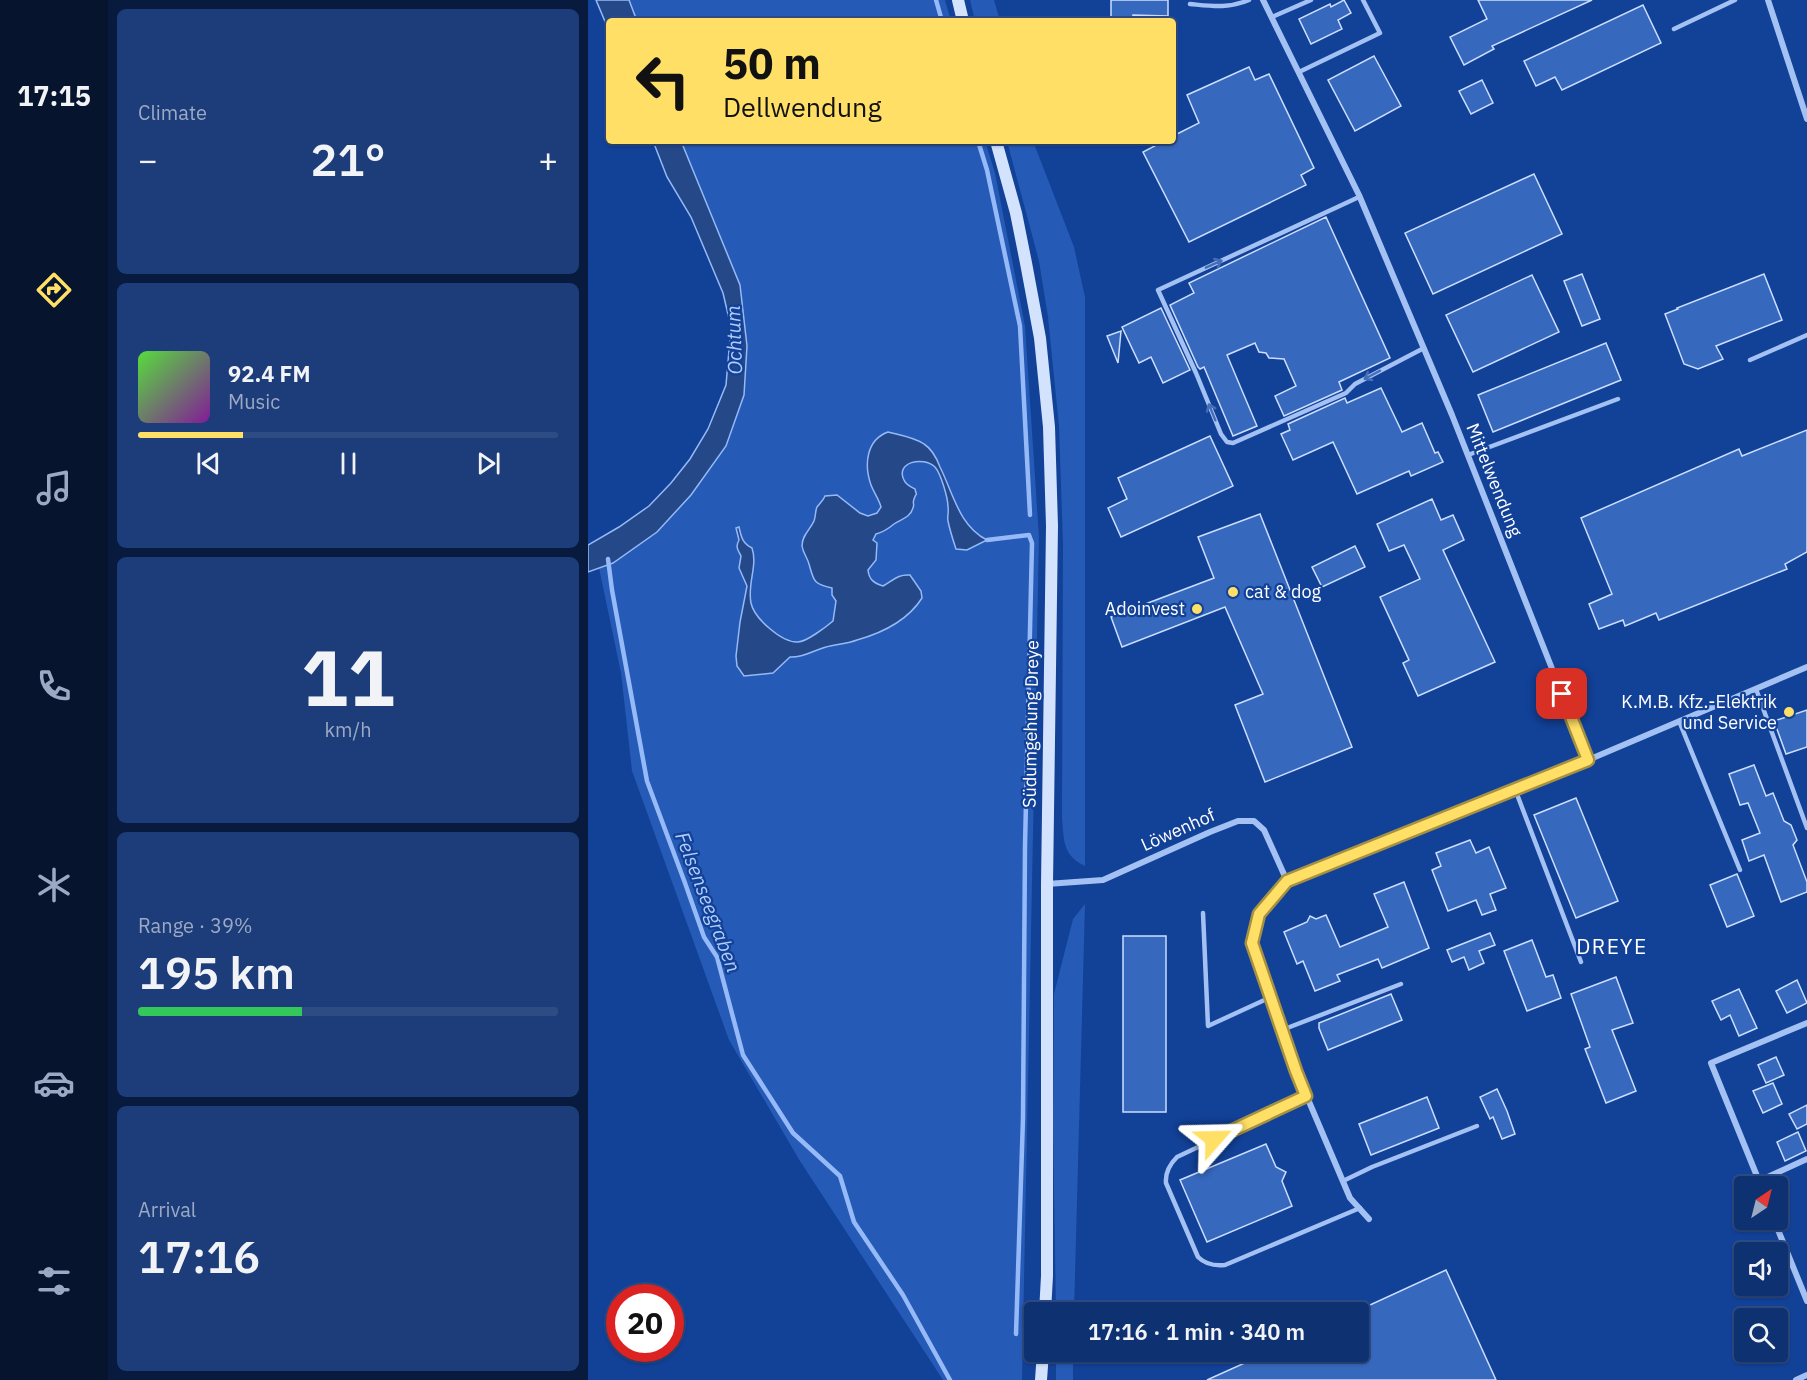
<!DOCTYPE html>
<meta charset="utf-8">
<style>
body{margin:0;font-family:"IBM Plex Sans",sans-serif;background:#1c3d7a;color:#f1f3f6;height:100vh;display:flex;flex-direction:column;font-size:22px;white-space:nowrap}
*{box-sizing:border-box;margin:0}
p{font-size:20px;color:#9ba9c4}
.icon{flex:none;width:33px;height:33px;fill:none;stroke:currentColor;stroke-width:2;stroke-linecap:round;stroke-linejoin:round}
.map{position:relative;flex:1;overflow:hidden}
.details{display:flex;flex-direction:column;gap:9px;padding:9px;background:#081b3f;width:480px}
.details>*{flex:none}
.banner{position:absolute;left:18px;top:18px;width:570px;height:126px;border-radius:6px;box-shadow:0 2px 4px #0004,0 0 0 2px #2e4c84;background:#ffdf66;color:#111;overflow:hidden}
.needle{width:39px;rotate:35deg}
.controls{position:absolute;left:1146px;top:1176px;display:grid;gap:12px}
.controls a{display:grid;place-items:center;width:54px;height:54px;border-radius:6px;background:#0e3172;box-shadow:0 2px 4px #0004,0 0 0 2px #2e4c84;font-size:30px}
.speed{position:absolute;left:18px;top:1284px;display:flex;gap:12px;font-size:30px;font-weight:700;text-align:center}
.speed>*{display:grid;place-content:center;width:78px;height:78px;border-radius:50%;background:#0e3172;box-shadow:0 2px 4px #0004,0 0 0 2px #2e4c84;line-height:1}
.speed .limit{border:9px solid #d22;background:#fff;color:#111}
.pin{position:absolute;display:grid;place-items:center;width:51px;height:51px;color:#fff;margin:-26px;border-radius:12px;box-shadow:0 3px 9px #0006}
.me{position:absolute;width:66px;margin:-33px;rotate:65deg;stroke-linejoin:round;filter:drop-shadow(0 0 4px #0008)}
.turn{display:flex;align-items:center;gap:21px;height:126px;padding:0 18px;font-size:27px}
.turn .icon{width:78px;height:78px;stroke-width:2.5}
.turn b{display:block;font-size:42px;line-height:51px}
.big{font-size:45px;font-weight:600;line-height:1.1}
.details .tile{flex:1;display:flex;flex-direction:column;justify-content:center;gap:9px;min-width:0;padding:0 21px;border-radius:9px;background:#1c3d7a}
.details .dial{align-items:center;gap:0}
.dial b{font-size:78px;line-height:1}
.song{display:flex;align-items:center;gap:18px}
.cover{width:72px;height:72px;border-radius:9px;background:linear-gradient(135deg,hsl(110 70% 55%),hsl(290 70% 35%))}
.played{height:6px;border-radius:3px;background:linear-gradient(90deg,#ffdf66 25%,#2e4c84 25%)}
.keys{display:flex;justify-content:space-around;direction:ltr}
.heat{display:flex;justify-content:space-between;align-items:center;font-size:33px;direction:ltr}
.charge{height:9px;border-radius:4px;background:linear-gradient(90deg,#34c759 39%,#2e4c84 0)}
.trip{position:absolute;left:436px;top:1302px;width:345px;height:60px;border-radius:6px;background:#0e3172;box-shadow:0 2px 4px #0004,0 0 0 2px #2e4c84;font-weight:600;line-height:60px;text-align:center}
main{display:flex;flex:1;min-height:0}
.tabs{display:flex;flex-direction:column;width:108px;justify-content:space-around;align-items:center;background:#06142e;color:#9ba9c4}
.tabs .icon{width:42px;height:42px}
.tabs .on{color:#ffdf66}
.tabs b{font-size:27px;color:#f1f3f6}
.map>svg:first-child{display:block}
.green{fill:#255ab6}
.water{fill:#254889;stroke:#95baf7;stroke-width:1.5}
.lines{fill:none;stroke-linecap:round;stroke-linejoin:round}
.stream{stroke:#95baf7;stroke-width:4.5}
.building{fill:#3668be;stroke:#ccdefd;stroke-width:1.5}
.lane{stroke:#a4c1f3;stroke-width:4.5}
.street{stroke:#a4c1f3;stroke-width:6}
.secondary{stroke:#d3e2fd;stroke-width:12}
.oneway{stroke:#456eb8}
.route-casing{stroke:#a69142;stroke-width:15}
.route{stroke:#ffdf66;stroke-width:10}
.poi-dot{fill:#ffdf66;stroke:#124198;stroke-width:2}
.labels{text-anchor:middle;stroke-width:4.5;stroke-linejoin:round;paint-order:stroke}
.street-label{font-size:18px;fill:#fff;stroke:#124198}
.poi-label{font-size:18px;fill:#fff;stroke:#124198;text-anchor:end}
.water-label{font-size:20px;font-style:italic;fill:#b0ccfa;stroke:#124198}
.quarter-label{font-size:21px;letter-spacing:1.5px;fill:#fff;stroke:#124198}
</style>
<main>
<nav class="tabs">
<b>17:15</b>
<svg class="icon on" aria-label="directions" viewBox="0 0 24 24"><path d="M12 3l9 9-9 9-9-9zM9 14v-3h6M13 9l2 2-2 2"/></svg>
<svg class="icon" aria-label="music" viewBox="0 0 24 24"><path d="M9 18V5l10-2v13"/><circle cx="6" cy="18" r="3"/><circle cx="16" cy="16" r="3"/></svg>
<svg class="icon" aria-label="phone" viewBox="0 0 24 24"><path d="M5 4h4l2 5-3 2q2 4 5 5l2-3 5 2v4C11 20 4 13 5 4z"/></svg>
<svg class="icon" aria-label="climate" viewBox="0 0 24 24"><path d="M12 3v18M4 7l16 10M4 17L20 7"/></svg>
<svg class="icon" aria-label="car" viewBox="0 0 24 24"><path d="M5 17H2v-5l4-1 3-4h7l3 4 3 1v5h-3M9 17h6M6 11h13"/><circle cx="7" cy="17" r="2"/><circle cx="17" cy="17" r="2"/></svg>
<svg class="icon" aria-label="filters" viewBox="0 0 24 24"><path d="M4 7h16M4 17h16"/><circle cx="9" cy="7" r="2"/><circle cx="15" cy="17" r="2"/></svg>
</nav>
<section class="details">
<div class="tile"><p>Climate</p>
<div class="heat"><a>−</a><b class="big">21°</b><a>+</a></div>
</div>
<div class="tile">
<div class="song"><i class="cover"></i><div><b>92.4 FM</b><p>Music</p></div></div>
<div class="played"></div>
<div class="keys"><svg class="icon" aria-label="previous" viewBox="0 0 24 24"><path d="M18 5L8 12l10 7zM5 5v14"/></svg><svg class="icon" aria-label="pause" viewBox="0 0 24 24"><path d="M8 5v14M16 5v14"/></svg><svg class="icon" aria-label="next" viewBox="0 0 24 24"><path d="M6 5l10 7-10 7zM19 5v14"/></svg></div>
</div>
<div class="tile dial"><b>11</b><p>km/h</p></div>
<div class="tile"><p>Range · 39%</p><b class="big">195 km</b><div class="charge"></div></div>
<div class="tile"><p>Arrival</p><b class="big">17:16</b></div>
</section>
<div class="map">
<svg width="1219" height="1380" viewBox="0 0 1219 1380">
<rect width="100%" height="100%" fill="#124198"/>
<!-- green -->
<g class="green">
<path d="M41,0H357L363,21H49Z"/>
<path d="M382,0H406L412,21H387Z"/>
<path d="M93,141H397L407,173L437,326L451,537L434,1380H355L212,1161L141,1040L44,771L33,673L11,568L25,563L69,532L103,495L138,446L152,285Z"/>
<path d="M419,141H445L486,247L497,297V866C475,856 476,841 474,819L475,545L471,426L460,317L451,261Z"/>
<path d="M497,904L486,1312H468L465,1125L466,994L485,919Z"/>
<rect x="468" y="1352" width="17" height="28"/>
</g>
<!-- water -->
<g class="water">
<path d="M8,0H41L49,21H21V31Z"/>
<path d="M65,141H93L152,285L159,346L156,395L138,446L103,495L69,532L25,563L0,572V545L31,527L61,506L83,483L102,459L120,429L138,385L143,327L135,293L103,217L79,177Z"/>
<path d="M300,432C312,435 326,437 336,444C344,449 349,459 352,467C365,493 371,526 399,540L379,550L368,549C365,540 362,531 360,521C359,517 361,512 360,507C360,498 353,474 347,467C335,456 307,462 316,480C318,485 323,487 327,489C329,498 329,490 326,499C324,506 327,501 325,508C322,518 313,519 306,524C300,529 296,532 288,534L285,540L289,543L288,560L280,570C281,580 286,583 295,586C305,581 309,574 322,575L333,591L334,598C320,620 294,633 269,640C259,644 248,644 238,647C226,650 215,658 202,657L185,673L156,676L149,666L148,656L152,622L159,586L151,568L153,556C150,550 147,547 151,540L148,528L151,527C153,536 154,543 164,548C170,566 159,584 163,603C166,618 194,643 210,642C218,642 238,627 245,621L248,601L244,595V588C225,584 226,581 221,564C219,557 215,553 214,546C214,535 222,530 226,521C228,516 227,511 229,507C232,503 235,501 237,496L249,495L272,513L280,516L289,513L293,507C291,499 286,493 283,485C276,465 278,440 300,432Z"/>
</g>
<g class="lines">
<!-- stream -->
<g class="stream">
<path d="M348,0L354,21"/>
<path d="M390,141L399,170L432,326L442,515"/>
<path d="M399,540L441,535L444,543L437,846L435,1118L428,1334"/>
<path d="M20,559L24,590L59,781L97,883L116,937L129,957L155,1055L205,1133L252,1176L266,1222L315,1295L362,1380"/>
</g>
</g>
<!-- building -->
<g class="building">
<path d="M523,0H580V16L545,15V21H523Z"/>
<path d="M756,0L763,13L750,20L754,29L723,44L711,19L742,4L743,7Z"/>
<path d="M890,0H1004L904,46L906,49L876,65L862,37L899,19Z"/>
<path d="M1055,5L1073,43L974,90L967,77L948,86L936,61Z"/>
<path d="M786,56L813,106L767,131L740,80Z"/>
<path d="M661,67L667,80L681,74L726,168L713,175L718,185L601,242L555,152L576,141H585V136L611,123L599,95Z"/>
<path d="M894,80L905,103L883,114L871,91Z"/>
<path d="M946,174L974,234L845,294L817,233Z"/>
<path d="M738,217L802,358L751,382L754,390L696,416L687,396L708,386L696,359L681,358L678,353L671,352L667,343L639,355L669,426L645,436L616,367L612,369L610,367L582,305L606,293L601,283Z"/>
<path d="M994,274L1012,319L994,326L976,281Z"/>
<path d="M1176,274L1194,320L1128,346L1135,359L1110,369L1096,364L1077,314L1090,309L1089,308Z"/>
<path d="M944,275L971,332L885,372L858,315Z"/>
<path d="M573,308L602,370L575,383L563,357L551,363L534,327Z"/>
<path d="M533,331L530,363L519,336Z"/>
<path d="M1018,343L1033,380L905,432L890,395Z"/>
<path d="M793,388L814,432L834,423L847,453L850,452L855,462L823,476L821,471L769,494L745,442L705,460L693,434L702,430L700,424L757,398L759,403Z"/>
<path d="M1219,430V552L1197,564L1199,569L1071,620L1068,613L1037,626L1035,620L1011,629L1001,604L1024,594L993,518L1151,449L1154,456Z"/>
<path d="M622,436L645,486L533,537L520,508L539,499L530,478Z"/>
<path d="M844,499L853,520L865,515L876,540L855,550L907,662L830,696L815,663L821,660L792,597L832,579L816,545L801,551L789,524Z"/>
<path d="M672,514L764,747L677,782L647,705L675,694L637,607L534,647L523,617L626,578L610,537Z"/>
<path d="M767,546L777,567L734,587L724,567Z"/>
<path d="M1219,710V747L1198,754L1186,721Z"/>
<path d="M1166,765L1178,796L1185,793L1196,821L1203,825L1209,840L1205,845L1219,882V892L1193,902L1176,855L1161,861L1154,840L1172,833L1160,803L1152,805L1141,774Z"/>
<path d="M988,798L1030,901L988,918L946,815Z"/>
<path d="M882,840L888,853L901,847L918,888L902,894L908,910L894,915L888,900L860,911L844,870L853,866L848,853Z"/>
<path d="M1149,874L1166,916L1139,927L1122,885Z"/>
<path d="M816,882L841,948L794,968L790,959L749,975L752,981L727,991L715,961L709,964L696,932L719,922L722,916L728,919L738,915L752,947L800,927L786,894Z"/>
<path d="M902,933L907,945L891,951L896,963L881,970L876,957L864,962L859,950Z"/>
<rect x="535" y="936" width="43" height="176"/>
<path d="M944,940L958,977L965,975L973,998L939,1011L916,951Z"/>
<path d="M1028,977L1045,1023L1024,1030L1048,1091L1018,1103L997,1049L1002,1047L983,994Z"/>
<path d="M1209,980L1219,1003L1199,1013L1188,991Z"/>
<path d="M1151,989L1169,1028L1151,1036L1142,1015L1133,1020L1124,1001Z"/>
<path d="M803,994L814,1020L740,1050L731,1028V1023Z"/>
<path d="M1188,1057L1196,1075L1178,1083L1170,1065Z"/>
<path d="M1185,1083L1194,1104L1175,1113L1165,1091Z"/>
<path d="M909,1089L919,1111L927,1134L914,1139L905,1117L902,1119L892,1097Z"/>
<path d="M839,1097L851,1128L783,1155L771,1124Z"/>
<path d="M1219,1105V1124L1209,1129L1201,1114Z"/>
<path d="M1210,1132L1218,1151L1197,1161L1189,1142Z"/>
<path d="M678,1144L688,1167L698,1172L694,1181L704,1206L619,1242L592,1180Z"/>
<path d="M858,1270L908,1380H619L681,1352H771V1310Z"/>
</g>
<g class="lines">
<!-- lane -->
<g class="lane">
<path d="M602,4C623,6 640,9 661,0"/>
<path d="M684,17L723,0"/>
<path d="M1086,29L1147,0"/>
<path d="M711,72L792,33L775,0"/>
<path d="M771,197L570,290L608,373L633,434L639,442L645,443L758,393L767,384L836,348"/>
<path d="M1162,360L1219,335"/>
<path d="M880,455L1030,399"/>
<path d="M1168,689L1219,828"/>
<path d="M1091,721L1152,870"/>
<path d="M927,789L993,962"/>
<path d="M615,913L620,1026L683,997"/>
<path d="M694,1030L813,984"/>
<path d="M718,1096L589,1157C582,1164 577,1172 578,1183L610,1257C618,1265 627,1266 637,1265L772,1208"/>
<path d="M755,1181L784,1167L889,1126"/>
</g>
<!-- street -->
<g class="street">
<path d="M675,0L771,195L864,415L1000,760"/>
<path d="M1180,0L1219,119"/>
<path d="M459,884L515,880L622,832L650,821H666L676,830L699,881"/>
<path d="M1171,1181L1219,1159"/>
<path d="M1173,1186L1123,1063L1219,1023"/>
<path d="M781,1219L762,1198L708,1071L664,943L671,914L699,881L1000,760L1219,667"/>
<path d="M1186,1220L1219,1301"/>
<path d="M1208,1380L1219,1375"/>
</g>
<!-- secondary -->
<g class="secondary">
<path d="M370,0L375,21"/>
<path d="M408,141L428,213L438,263L452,338L461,427L464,526L459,884V1276L457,1312"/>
<path d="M453,1380L455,1352"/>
</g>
</g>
<!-- one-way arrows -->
<defs><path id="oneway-shaft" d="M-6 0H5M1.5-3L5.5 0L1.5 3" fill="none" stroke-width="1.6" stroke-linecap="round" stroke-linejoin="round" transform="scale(1.5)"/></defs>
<g class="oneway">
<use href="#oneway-shaft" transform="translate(626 264) rotate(-24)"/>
<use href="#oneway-shaft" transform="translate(784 375) rotate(152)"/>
<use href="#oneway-shaft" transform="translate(624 412) rotate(-112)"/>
</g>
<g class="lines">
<defs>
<path id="route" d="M626,1139L718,1096L708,1071L664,943L671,914L699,881L1000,760L974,694"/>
</defs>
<!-- route casing -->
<use href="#route" class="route-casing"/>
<!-- route -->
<use href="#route" class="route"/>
</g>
<!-- markers -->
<g class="poi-dot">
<circle cx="645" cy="592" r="6"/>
<circle cx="609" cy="609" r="6"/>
<circle cx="1201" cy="712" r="6"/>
</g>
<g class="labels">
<!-- street labels -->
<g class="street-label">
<text transform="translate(906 480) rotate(68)" y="6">Mittelwendung</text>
<text transform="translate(443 724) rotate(-89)" y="6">Südumgehung Dreye</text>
<text transform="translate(590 830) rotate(-24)" y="6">Löwenhof</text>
</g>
<!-- poi labels -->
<g class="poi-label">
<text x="657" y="598" text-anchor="start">cat &amp; dog</text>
<text x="597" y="615">Adoinvest</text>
<text x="1189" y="708">K.M.B. Kfz.-Elektrik<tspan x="1189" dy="21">und Service</tspan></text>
</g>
<!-- water labels -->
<g class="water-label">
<text transform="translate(146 340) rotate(-92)" y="7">Ochtum</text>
<text transform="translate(120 902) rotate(69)" y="7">Felsenseegraben</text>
</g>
<!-- quarter labels -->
<g class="quarter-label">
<text x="1024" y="954">DREYE</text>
</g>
</g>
</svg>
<div class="controls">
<a><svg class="needle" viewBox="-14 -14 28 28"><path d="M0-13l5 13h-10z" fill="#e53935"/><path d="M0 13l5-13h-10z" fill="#9ba9c4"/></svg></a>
<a><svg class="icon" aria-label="sound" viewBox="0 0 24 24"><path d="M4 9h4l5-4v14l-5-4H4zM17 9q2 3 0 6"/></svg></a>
<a><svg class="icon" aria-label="search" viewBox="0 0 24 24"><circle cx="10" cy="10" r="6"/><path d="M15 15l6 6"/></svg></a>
</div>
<div class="speed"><div class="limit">20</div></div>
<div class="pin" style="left:974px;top:694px;background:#d93025"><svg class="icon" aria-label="arrive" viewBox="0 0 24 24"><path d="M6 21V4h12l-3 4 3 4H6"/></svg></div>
<svg class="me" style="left:626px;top:1139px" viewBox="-20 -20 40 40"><path d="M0-17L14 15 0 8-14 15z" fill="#ffdf66" stroke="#fff" stroke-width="4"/></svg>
<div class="trip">17:16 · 1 min · 340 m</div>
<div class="banner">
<div class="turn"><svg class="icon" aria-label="left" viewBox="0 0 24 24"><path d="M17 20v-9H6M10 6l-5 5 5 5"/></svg><div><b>50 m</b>Dellwendung</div></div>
</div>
</div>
</main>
